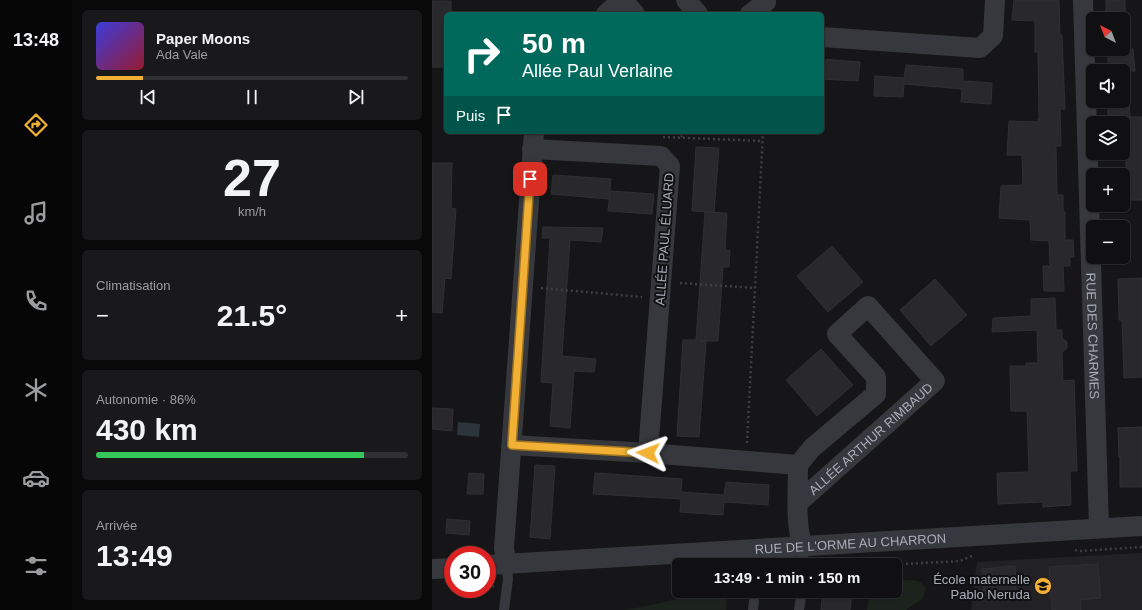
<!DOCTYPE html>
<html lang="fr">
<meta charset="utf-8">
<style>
body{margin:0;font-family:Arial,sans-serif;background:#19191b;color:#f1f3f6;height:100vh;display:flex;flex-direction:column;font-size:15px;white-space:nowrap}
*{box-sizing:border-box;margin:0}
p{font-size:13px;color:#9c9d9f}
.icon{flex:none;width:22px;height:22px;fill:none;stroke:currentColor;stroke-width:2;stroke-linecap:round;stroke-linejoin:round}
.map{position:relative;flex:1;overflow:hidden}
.sheet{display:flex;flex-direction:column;gap:10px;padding:10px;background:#09090a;width:360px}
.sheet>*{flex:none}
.hud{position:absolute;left:12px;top:12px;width:380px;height:122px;border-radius:6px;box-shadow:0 1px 3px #0004,0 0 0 1px #303032;background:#00695c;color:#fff;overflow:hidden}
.needle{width:26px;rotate:318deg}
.buttons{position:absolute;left:654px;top:12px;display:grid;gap:8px}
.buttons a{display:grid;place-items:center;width:44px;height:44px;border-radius:6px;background:#101012;box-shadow:0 1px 3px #0004,0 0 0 1px #303032;font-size:20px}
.speed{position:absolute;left:12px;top:546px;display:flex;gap:8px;font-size:20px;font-weight:700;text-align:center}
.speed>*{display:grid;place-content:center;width:52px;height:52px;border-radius:50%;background:#101012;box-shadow:0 1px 3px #0004,0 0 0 1px #303032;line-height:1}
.speed .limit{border:6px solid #d22;background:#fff;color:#111}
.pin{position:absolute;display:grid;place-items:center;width:34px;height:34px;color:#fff;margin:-17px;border-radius:8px;box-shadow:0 2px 6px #0006}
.me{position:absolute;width:44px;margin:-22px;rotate:273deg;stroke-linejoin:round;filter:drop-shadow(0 0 3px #0008)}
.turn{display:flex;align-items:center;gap:14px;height:84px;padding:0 12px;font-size:18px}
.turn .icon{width:52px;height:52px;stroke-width:2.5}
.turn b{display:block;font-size:28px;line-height:34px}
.then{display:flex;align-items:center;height:38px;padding:0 12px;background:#0003;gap:8px;font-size:15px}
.big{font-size:30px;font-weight:700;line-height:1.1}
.sheet .tile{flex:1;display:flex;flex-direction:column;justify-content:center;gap:6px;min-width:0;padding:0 14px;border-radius:6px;background:#19191b}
.sheet .dial{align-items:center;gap:0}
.dial b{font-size:52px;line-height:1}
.song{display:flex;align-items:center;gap:12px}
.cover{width:48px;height:48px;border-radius:6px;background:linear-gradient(135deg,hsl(240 70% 55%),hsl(350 70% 35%))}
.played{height:4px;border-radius:2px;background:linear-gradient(90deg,#f2b134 15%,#303032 15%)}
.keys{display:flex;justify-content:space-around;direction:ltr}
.heat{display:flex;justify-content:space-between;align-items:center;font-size:22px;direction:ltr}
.charge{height:6px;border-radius:3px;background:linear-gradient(90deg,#34c759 86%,#303032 0)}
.trip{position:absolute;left:240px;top:558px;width:230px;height:40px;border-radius:6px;background:#101012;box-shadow:0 1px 3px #0004,0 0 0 1px #303032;font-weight:700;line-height:40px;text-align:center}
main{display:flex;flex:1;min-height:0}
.tabs{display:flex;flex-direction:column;width:72px;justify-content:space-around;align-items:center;background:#060607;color:#9c9d9f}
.tabs .icon{width:28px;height:28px}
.tabs .selected{color:#f2b134}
.tabs b{font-size:18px;color:#f1f3f6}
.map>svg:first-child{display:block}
.built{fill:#222225}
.green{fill:#1c231d}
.water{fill:#2c353c}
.building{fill:#29292c;stroke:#303034}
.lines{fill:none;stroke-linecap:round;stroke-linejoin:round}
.path{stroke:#3d3f44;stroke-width:2.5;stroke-dasharray:2 3;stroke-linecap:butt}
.service{stroke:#37383d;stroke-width:10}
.minor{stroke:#37383d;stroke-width:20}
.route-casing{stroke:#9d7322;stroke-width:10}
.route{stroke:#f2b134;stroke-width:7}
.labels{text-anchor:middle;stroke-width:4;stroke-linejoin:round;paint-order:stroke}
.street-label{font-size:13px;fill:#a8adb8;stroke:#111113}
.poi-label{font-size:13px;fill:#a8adb8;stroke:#111113;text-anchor:end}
</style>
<main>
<nav class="tabs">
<b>13:48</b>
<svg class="icon selected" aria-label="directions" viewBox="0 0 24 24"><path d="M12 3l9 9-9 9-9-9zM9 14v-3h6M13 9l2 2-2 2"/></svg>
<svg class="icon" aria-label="music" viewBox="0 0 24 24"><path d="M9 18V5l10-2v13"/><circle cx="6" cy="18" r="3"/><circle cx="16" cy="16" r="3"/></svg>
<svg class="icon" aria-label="phone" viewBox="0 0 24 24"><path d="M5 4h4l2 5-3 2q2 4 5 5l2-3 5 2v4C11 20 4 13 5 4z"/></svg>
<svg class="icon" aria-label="climate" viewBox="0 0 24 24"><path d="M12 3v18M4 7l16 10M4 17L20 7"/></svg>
<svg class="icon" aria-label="car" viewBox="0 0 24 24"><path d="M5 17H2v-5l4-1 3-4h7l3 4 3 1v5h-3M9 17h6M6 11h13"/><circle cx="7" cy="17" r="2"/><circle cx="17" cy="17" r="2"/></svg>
<svg class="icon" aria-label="filters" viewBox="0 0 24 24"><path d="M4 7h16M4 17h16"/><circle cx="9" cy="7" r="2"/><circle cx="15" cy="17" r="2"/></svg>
</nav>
<section class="sheet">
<div class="tile">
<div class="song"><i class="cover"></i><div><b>Paper Moons</b><p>Ada Vale</p></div></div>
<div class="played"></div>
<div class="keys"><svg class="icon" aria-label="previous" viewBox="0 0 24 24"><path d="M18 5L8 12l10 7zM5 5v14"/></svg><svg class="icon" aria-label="pause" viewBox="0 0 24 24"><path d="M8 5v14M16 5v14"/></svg><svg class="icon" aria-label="next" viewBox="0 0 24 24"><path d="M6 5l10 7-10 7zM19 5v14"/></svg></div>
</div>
<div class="tile dial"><b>27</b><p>km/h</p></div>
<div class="tile"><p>Climatisation</p>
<div class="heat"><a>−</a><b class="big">21.5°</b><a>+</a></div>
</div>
<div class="tile"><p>Autonomie · 86%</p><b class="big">430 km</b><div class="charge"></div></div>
<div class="tile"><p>Arrivée</p><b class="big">13:49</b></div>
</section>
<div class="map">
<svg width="710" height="610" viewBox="0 0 710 610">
<rect width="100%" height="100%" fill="#161618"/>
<!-- built -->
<path class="built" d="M710,553V610H539L545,562Z"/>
<!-- green -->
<g class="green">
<path d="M479,580L489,582L494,589L490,599L474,610H435L437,596L442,591H463V581Z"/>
<path d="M264,591H295L294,610H194L242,600L259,594Z"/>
</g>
<!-- water -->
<path class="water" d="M26,422L48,424L47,437L25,435Z"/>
<!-- building -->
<g class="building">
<path d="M582,0H627L628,35H630L633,109H628L629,146H624L625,195H631V212H633V240H641L642,257H638V266H631L632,291H612L611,266H618L617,241L599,240L598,220L567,218L569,186L591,185L590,155H575L577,121L606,122V119H607L606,52H603V21L580,20Z"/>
<rect x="674" y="0" width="19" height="19"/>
<path d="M0,1H19V14H14V67H0Z"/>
<path d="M675,49H701L703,71H677Z"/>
<path d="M390,59L428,62L426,81L390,79Z"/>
<path d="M474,65L531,69V81L560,83L559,104L529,102L530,89L472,84L471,97L442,96L443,76L472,78Z"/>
<path d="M676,101H697L698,117H710V200H695L694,181H691V168H694L693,123H676Z"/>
<path d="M264,147L287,148L282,212L260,211Z"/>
<path d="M0,163H20L19,208L24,209L19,279L13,278L10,313L0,312Z"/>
<path d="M121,175L179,179L177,199L119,194Z"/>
<path d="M178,191L222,194L220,214L176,211Z"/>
<path d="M273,212L295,213L293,250L298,251L297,267H291L286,341H268H274L267,437L245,436L251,340H264Z"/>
<path d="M111,227L171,228L169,242L138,240L130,356L164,359L162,372L142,371L138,428L118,426L121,383L109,382L118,238H110Z"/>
<path d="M400,246L431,282L396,312L365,276Z"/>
<path d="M710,278V377L692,378L690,320H687L686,279Z"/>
<path d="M503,279L535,315L499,346L468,310Z"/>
<path d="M623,298L624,330H630V338L635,342V348L630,352L631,381L642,380L645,471H638L639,505L611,507V502L566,504L565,473L597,472L595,411H579L578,366H594V363H606L605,330L560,332L561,318L599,316V299Z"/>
<path d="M389,349L421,385L385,416L354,380Z"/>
<path d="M0,408L21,409L20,431L0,429Z"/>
<path d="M710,427V487H688V457H687L686,428Z"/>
<path d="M103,465L123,466L118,539L98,537Z"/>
<path d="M37,473L52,474L51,494H35Z"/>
<path d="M163,473L250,479L249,492L292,495L294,482L337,485L336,505L292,502L291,515L248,512L249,499L161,494Z"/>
<path d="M15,519L38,521L37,535L14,533Z"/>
<path d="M666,564L669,598L648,600L649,610H620L617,567Z"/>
<path d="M583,566L584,592L552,594L550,569Z"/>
<path d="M391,591H420L418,610H389Z"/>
</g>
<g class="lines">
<!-- path -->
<g class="path">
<path d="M231,137L331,141"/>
<path d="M249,137L253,132"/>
<path d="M248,283L323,288"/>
<path d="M109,288L210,297"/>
<path d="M315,443L331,132"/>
<path d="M643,550L648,551L710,547"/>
<path d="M454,565L528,561L542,555"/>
<path d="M55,585L62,586"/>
</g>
<!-- service -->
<g class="service">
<path d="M370,545L372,565"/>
<path d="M326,565L328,549"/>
<path d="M72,610L76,579L74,563"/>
<path d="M321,610L323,591"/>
<path d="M367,610L370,591"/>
</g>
<!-- minor -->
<g class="minor">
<path d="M191,0L203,14"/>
<path d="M254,0L266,14"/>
<path id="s1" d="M651,0L667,528"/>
<path d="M174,14L190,0"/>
<path d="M318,14L334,2"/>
<path d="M390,37L548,48L561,36L563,0"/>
<path d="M100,149L229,156L238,166L216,453"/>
<path d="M80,445L216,453L366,465"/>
<path id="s2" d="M366,503L503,381L436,306L405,334L444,377V394L380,448L366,465C366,492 363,519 370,545"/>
<path d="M74,563L72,548L102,132"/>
<path id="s3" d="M55,565L710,526"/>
<path d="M0,569L21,568"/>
</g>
</g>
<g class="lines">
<defs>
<path id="route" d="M98,179L80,445L216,453"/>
</defs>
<!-- route casing -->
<use href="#route" class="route-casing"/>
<!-- route -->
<use href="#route" class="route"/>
</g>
<!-- icons -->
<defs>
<symbol id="school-disc" viewBox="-11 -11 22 22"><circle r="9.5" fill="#f2b134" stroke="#111113"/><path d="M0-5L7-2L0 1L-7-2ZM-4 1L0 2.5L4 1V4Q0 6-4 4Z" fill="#111"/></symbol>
</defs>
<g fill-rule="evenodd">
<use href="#school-disc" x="601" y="576" width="20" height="20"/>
</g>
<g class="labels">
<!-- street labels -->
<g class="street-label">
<text transform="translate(232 239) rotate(-86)" y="5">ALLÉE PAUL ÉLUARD</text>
<text dy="5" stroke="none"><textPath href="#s1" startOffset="336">RUE DES CHARMES</textPath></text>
<text dy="5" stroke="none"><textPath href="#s2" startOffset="97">ALLÉE ARTHUR RIMBAUD</textPath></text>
<text dy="5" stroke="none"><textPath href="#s3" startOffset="364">RUE DE L'ORME AU CHARRON</textPath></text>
</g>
<!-- poi labels -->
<g class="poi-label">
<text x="598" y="584">École maternelle<tspan x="598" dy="15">Pablo Neruda</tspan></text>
</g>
</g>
</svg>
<div class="buttons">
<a><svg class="needle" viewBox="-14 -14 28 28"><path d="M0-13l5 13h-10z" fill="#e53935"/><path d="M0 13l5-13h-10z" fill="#9c9d9f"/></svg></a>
<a><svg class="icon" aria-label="sound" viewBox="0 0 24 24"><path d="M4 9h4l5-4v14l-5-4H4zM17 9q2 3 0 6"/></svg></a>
<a><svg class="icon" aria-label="layers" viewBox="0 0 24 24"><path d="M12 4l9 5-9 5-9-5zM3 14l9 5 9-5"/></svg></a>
<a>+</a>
<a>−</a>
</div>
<div class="speed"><div class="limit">30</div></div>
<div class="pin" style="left:98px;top:179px;background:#d93025"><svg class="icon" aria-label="arrive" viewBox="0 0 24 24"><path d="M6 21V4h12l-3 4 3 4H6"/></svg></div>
<svg class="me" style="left:216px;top:453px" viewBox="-20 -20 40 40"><path d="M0-17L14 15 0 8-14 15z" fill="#f2b134" stroke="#fff" stroke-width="4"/></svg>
<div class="trip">13:49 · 1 min · 150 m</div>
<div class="hud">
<div class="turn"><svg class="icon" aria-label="right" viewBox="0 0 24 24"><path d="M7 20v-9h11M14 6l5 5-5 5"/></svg><div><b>50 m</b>Allée Paul Verlaine</div></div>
<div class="then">Puis<svg class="icon" aria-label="arrive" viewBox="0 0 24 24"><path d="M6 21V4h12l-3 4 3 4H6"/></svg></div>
</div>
</div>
</main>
